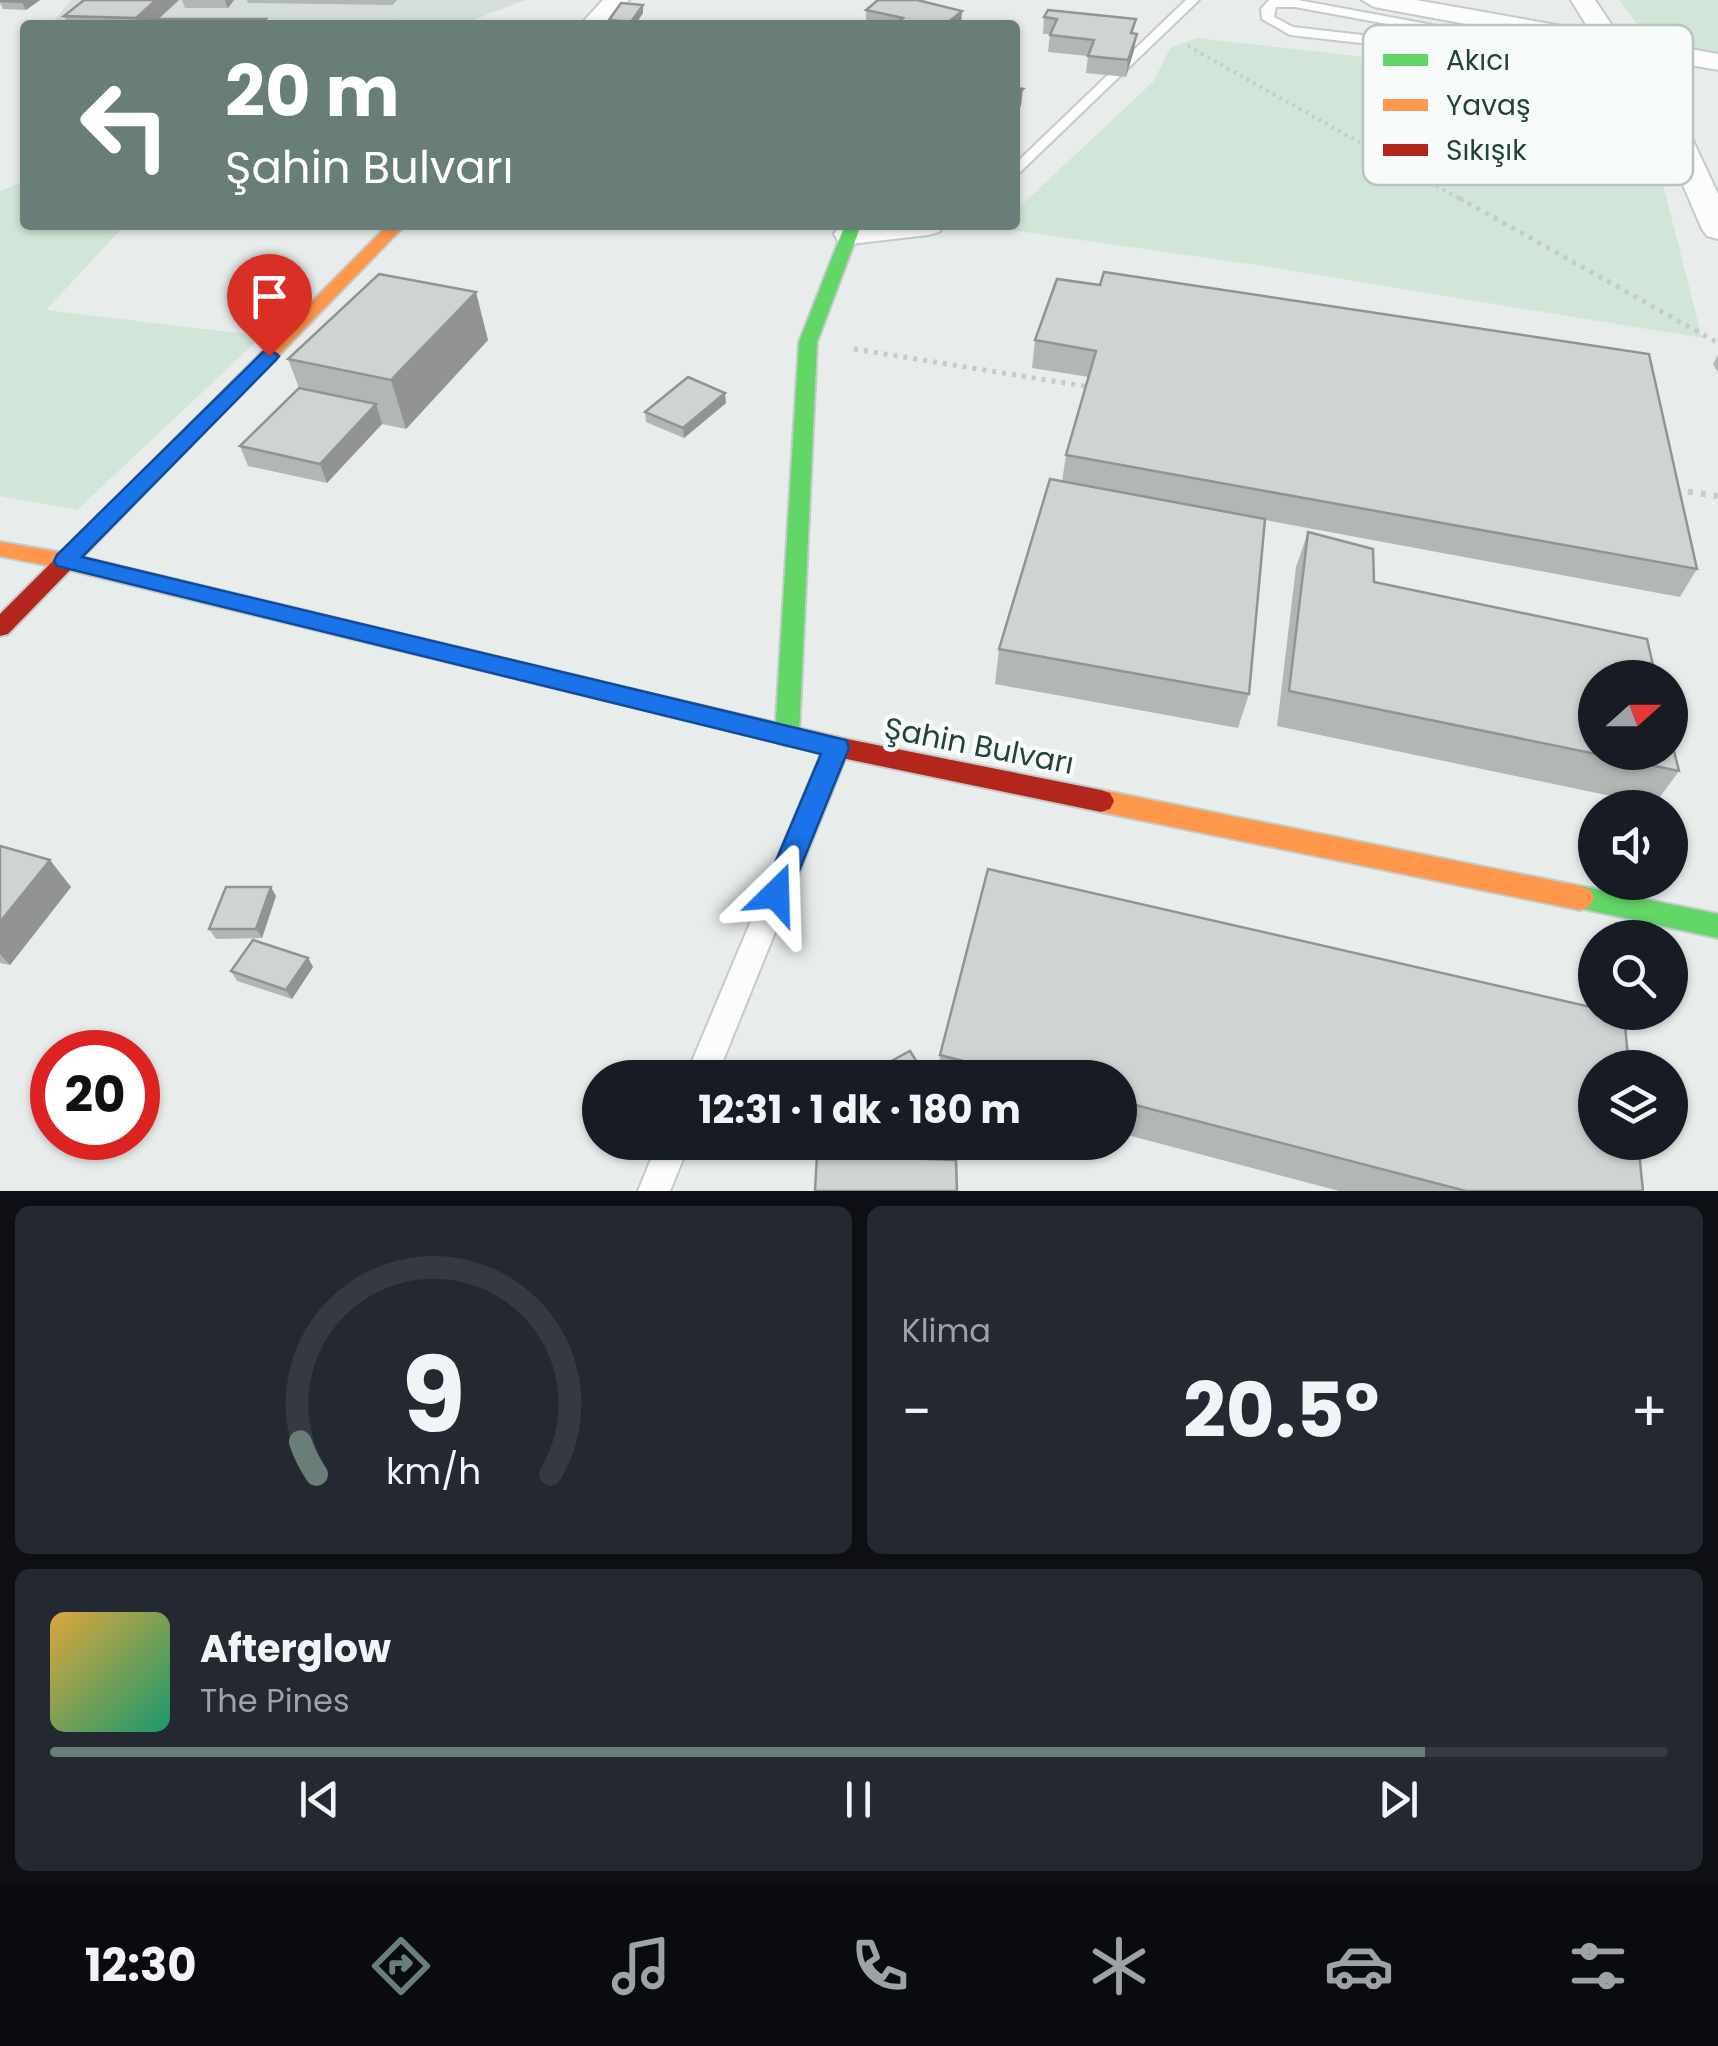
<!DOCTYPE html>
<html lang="tr">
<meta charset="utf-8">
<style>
body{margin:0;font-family:Poppins,sans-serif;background:#242831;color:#f1f3f6;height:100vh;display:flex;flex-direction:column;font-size:38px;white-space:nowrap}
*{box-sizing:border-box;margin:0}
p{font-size:32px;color:#9ea1a6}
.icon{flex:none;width:55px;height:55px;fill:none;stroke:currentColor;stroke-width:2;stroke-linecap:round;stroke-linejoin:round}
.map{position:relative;height:1191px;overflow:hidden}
.details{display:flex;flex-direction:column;gap:15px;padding:15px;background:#0d0f14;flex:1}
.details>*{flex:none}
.banner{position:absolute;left:20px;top:20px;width:1000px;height:210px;border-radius:10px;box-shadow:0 2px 8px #0004;background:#697e78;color:#fff;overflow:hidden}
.needle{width:65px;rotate:69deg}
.fabs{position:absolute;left:1578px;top:660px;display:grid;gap:20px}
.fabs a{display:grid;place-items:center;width:110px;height:110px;border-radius:50%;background:#171b24;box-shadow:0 2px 8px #0004;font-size:50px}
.speed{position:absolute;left:30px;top:1030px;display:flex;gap:20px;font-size:50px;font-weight:700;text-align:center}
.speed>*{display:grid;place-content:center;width:130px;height:130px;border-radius:50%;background:#171b24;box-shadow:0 2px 8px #0004;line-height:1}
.speed .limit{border:15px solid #d22;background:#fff;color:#111}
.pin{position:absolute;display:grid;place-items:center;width:85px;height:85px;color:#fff;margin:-102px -42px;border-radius:50% 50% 50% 0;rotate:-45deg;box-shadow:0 0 10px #0007}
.pin .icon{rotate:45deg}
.me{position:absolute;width:110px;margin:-55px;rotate:22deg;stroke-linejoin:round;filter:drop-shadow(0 0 8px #0008)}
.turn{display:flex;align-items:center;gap:35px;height:210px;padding:0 40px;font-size:45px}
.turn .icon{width:130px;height:130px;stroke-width:2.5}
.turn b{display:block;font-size:70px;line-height:85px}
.big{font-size:75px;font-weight:700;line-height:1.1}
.details .widget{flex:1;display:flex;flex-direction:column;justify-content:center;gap:15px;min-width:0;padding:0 35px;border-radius:15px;background:#242831}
.details .dial{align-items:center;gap:0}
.dial svg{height:260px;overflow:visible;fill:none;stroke:#363941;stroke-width:7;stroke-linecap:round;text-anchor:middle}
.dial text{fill:#f1f3f6;stroke:none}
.song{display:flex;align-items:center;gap:30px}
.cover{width:120px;height:120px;border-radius:15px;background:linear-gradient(135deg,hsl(40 70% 55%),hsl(160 70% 35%))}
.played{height:10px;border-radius:5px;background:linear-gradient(90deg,#697e78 85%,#363941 85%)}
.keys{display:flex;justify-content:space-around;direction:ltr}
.heat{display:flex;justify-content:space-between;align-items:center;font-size:55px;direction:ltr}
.details .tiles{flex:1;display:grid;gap:15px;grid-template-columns:1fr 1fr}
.widget:last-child{grid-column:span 2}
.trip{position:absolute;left:582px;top:1060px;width:555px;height:100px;border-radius:50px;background:#171b24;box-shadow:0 2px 8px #0004;font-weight:700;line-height:100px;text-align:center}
.tab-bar{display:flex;height:160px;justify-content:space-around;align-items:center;background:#090b0e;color:#9ea1a6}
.tab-bar .icon{width:70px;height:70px}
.tab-bar .active{color:#697e78}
.tab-bar b{font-size:45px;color:#f1f3f6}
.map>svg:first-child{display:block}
.built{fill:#d6dedb}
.green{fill:#d1e6d8}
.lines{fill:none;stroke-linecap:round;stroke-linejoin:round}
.lane-casing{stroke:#c5cac8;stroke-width:4}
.street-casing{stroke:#c5cac8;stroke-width:4}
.fast-casing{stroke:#c3cbc8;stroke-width:4}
.slow-casing{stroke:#c3cbc8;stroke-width:4}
.jam-casing{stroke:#c3cbc8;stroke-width:4}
.path-far2{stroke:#c3ccca;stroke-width:4;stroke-dasharray:2.5 5;stroke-linecap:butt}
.path-far1{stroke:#c3ccca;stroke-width:5;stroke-dasharray:4 6;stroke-linecap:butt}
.path{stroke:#c3ccca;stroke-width:6;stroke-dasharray:5 8;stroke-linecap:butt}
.lane{fill:#fcfcfc;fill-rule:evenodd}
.street{fill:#fcfcfc;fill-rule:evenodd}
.fast{fill:#63d668;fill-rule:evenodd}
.slow{fill:#ff974d;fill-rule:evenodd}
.jam{fill:#b3261e;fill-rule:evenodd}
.wall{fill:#b2b6b5}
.shaded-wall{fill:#919493}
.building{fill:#cfd4d2;stroke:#919493;stroke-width:2.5}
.route{fill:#1a73e8;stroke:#114b97;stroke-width:2.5}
.labels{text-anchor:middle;stroke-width:9;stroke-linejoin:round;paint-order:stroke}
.street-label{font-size:30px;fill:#24423a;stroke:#f7fbf9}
.key{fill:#f7fbf9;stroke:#b8c4c0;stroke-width:2.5}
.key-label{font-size:28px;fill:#24423a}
</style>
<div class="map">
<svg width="1718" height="1191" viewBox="0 0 1718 1191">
<rect width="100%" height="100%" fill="#e8edeb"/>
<!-- built -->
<path class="built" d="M71,0H525L460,25H50Z"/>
<!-- green -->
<g class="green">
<path d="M1619,0H1718V57L1653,45Z"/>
<path d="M1197,38L1601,83L1644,109L1702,338L1257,265L997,228L1015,225V211L1154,81L1170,48Z"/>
<path d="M25,181V225H125L46,310L262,336L77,510L0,496V191Z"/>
</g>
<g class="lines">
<defs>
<g id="lane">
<path d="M1186,0H1199L1015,177V164Z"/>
<path d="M1269,0H1298L1530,43L1549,28L1560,31L1542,51L1520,61L1290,35L1262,19L1261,9ZM1276,7H1295L1522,49L1517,53L1293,27L1274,17Z"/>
<path d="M837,737L846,740L850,747L716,1078H685L824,747L828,740Z"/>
<path d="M658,1142H690L670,1191H638Z"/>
</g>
<g id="street">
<path d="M603,0H629L607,25H580Z"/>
<path d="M1362,0H1416L1590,31L1571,0H1595L1619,36L1718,54V70L1634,55L1680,113L1718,194V239L1707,236L1702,229L1652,114L1602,49L1374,7Z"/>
<path d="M847,225H944L939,232L928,235L850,244L838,241L834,234L838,227Z"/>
</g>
<g id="fast">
<path d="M845,225H861L817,342L799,736L796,743L787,746L778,743L775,736L799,342Z"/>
<path d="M1580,886L1718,914V938L1570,906L1566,898L1570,890Z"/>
</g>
<g id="slow">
<path d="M388,225H405L276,358H264V350Z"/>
<path d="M0,542L65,553L669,698L678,700L681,707L678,714L669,716L65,569L0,556Z"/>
<path d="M1101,790L1580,886L1590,890L1594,898L1590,906L1580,910L1101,812L1092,809L1088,801L1092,793Z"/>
</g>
<g id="jam">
<path d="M270,348L279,354L276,358L8,634L0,636V614L264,350Z"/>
<path d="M669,698L837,737L1101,790L1110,793L1114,801L1110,809L1101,812L837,757L660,714L657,707L660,700Z"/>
</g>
</defs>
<!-- lane casing -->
<use href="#lane" class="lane-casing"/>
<!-- street casing -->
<use href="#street" class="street-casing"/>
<!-- fast casing -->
<use href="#fast" class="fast-casing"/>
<!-- slow casing -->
<use href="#slow" class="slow-casing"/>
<!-- jam casing -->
<use href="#jam" class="jam-casing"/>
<!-- path-far2 -->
<path class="path-far2" d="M1188,46L1464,201"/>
<!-- path-far1 -->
<g class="path-far1">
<path d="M1459,198L1718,343"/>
<path d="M854,349L1090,387"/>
</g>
<!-- path -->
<path class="path" d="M1675,490L1718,496"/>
<!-- lane -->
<use href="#lane" class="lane"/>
<!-- street -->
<use href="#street" class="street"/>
<!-- fast -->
<use href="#fast" class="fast"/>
<!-- slow -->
<use href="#slow" class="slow"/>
<!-- jam -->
<use href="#jam" class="jam"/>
</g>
<!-- wall -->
<g class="wall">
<path d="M40,0L26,10L3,9L0,3V1Z"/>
<path d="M84,0H179L158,19L268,25H68L64,16Z"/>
<path d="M182,0H234L228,8H185Z"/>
<path d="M247,0H397L393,5L248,3Z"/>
<path d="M866,10L961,25H866Z"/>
<path d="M643,13L635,25H610L609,20Z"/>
<path d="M1044,17L1136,19L1133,33L1137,34L1134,50L1126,77L1086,73L1088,56L1048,52L1050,34H1043Z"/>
<path d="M1057,279L1697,569L1680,597L1265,520L1249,694L1238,728L995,684L999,649L1062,482L1066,455L1089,377L1032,368L1035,340Z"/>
<path d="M488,340L406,429L382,424L327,483L248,466L240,446L299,388L288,359Z"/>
<path d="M1718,355V372L1713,364Z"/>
<path d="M726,403L684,438L646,422L645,412Z"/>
<path d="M1308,532L1374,582L1679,771L1654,805L1277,726L1296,567Z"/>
<path d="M0,846L71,887L10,965L0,963Z"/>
<path d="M988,869L1595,1008V1012H1614L1624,1015L1629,1068H1595V1142H1638L1643,1191H1339L1120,1133V1078H938L940,1055Z"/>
<path d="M276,896L262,938L216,939L209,929Z"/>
<path d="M308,958L313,967L292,999L237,981L231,971Z"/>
</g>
<!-- shaded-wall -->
<g class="shaded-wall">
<path d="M25,0H40L26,10L22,2Z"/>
<path d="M156,0H179L152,25H139L136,18Z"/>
<path d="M225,0H234L228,8Z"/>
<path d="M643,5V13L635,25H632L631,22Z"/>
<path d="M962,11L961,25H945Z"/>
<path d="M1137,34L1134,50L1126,77L1128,60Z"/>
<path d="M1023,89L1021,106L1015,112V96Z"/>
<path d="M476,292L488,340L406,429L391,380Z"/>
<path d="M725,393L726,403L684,438L683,428Z"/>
<path d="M376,404L382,424L327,483L320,464Z"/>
<path d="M50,860L71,887L10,965L0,954V922Z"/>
<path d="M271,887L276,896L262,938L256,929Z"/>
<path d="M308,958L313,967L292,999L286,990Z"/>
</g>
<!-- building -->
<g class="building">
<path d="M1,0H25L22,2L0,1Z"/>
<path d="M84,0H156L136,18L64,16Z"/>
<path d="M878,0H917L962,11L945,25H894L903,18L866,10Z"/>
<path d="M621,3L643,5L631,22L609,20Z"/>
<path d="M1048,10L1136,19L1131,33L1137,34L1128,60L1088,56L1094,40L1050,35L1057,19L1044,17Z"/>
<path d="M155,19H266L261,25H150Z"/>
<path d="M392,21L393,25H371Z"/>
<path d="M1015,88L1023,89L1015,96Z"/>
<path d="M1104,272L1649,354L1697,569L1066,455L1096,351L1035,340L1057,279L1100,285Z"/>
<path d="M379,274L476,292L391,380L288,359Z"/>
<path d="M688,377L725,393L683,428L645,412Z"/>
<path d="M299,388L376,404L320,464L240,446Z"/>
<path d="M1050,479L1265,519L1249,694L999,649Z"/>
<path d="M1308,532L1373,549L1374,582L1647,639L1656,678H1595V752H1670V735L1679,771L1289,691Z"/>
<path d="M0,846L50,860L0,922Z"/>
<path d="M988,869L1595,1008V1012H1614L1624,1015L1629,1068H1595V1142H1638L1643,1191H1466L1120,1101V1078H1028L940,1055Z"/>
<path d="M226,887H271L256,929H209Z"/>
<path d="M253,940L308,958L286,990L231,971Z"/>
<path d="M910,1051L927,1078H874L871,1072Z"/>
<path d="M817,1155L956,1160L957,1191H815Z"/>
</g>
<!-- route -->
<path class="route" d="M269,350L279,356L276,360L82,557L846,740L849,748L786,903L776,906L766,903L762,894L821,754L57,566L54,561L57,555L263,352Z"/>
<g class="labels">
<!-- street labels -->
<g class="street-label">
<text transform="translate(979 746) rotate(11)" y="10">Şahin Bulvarı</text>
</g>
</g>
<!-- legend -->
<rect x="1363" y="25" width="330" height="160" rx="15" class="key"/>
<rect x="1383" y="54" width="45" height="12" fill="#63d668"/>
<rect x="1383" y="99" width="45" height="12" fill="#ff974d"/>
<rect x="1383" y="144" width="45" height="12" fill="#b3261e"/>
<g class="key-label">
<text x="1446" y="70">Akıcı</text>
<text x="1446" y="115">Yavaş</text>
<text x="1446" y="160">Sıkışık</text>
</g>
</svg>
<div class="fabs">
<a><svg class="needle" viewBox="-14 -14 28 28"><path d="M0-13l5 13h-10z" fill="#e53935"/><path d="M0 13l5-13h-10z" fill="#9ea1a6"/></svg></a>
<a><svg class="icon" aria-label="sound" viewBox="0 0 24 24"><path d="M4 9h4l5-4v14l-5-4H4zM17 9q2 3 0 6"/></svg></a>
<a><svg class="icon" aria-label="search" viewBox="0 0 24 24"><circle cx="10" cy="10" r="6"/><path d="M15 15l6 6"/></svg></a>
<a><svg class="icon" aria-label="layers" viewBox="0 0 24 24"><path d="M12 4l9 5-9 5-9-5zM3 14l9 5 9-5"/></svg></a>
</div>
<div class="speed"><div class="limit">20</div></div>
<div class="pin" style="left:269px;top:356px;background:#d93025"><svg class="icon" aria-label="arrive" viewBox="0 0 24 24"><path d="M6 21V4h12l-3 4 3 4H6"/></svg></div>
<svg class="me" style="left:776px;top:894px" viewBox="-20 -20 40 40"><path d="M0-17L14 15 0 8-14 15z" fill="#1a73e8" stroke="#fff" stroke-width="4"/></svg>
<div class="trip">12:31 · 1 dk · 180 m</div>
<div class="banner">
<div class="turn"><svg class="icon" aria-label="left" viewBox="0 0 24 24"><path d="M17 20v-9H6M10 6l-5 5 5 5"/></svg><div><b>20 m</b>Şahin Bulvarı</div></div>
</div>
</div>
<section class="details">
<div class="tiles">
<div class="widget dial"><svg viewBox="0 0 100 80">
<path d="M14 69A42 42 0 1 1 86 69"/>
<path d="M14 69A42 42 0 0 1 9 59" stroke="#697e78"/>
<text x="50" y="56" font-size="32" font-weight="700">9</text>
<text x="50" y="72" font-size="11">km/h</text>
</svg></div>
<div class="widget"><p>Klima</p>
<div class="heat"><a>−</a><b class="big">20.5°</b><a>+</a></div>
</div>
<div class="widget">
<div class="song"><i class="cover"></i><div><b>Afterglow</b><p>The Pines</p></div></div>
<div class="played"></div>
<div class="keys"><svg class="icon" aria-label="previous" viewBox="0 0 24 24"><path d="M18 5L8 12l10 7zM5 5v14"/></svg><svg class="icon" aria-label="pause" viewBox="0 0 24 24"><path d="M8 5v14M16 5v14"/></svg><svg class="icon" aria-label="next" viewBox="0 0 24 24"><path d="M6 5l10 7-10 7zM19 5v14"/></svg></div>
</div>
</div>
</section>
<nav class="tab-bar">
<b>12:30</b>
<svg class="icon active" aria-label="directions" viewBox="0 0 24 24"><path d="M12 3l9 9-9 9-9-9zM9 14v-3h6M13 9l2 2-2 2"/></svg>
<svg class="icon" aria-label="music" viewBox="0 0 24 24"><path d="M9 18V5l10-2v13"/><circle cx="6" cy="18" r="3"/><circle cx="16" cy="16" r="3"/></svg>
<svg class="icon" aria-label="phone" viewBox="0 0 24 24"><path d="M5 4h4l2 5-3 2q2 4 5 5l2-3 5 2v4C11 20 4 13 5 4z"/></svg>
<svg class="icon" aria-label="climate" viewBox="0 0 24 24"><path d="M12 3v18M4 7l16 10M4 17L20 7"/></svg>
<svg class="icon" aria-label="car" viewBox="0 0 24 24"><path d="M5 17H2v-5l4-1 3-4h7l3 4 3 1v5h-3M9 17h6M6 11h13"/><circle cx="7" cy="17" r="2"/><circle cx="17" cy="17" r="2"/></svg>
<svg class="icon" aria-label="filters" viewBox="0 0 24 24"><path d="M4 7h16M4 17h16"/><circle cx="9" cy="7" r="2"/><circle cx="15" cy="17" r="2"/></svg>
</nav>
